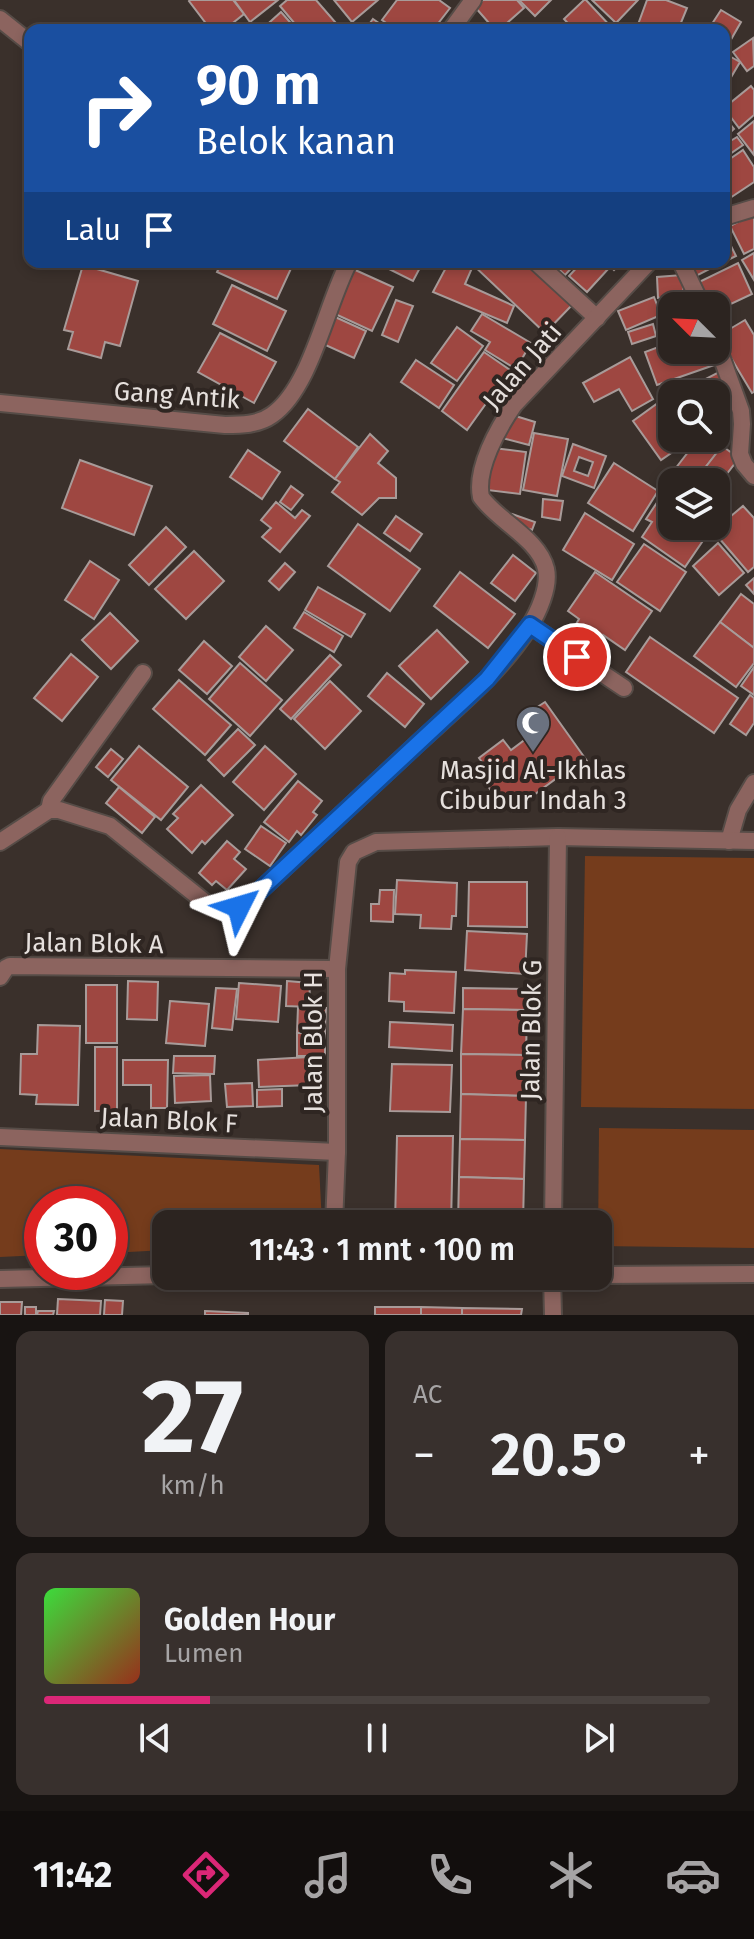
<!DOCTYPE html>
<html lang="id">
<meta charset="utf-8">
<style>
body{margin:0;font-family:"Fira Sans",sans-serif;background:#38302d;color:#f1f3f6;height:100vh;display:flex;flex-direction:column;font-size:30px;white-space:nowrap}
*{box-sizing:border-box;margin:0}
p{font-size:26px;color:#a6a4a5}
.icon{flex:none;width:44px;height:44px;fill:none;stroke:currentColor;stroke-width:2;stroke-linecap:round;stroke-linejoin:round}
.map{position:relative;height:1315px;overflow:hidden}
.side{display:flex;flex-direction:column;gap:16px;padding:16px;background:#181412;flex:1}
.side>*{flex:none}
.hud{position:absolute;left:24px;top:24px;width:706px;height:244px;border-radius:16px;box-shadow:0 4px 12px #0003,0 0 0 2px #48413e;background:#1a4fa0;color:#fff;overflow:hidden}
.needle{width:52px;rotate:294deg}
.fabs{position:absolute;left:658px;top:292px;display:grid;gap:16px}
.fabs a{display:grid;place-items:center;width:72px;height:72px;border-radius:16px;background:#2c2420;box-shadow:0 4px 12px #0003,0 0 0 2px #48413e;font-size:40px}
.speed{position:absolute;left:24px;top:1186px;display:flex;gap:16px;font-size:40px;font-weight:700;text-align:center}
.speed>*{display:grid;place-content:center;width:104px;height:104px;border-radius:50%;background:#2c2420;box-shadow:0 4px 12px #0003,0 0 0 2px #48413e;line-height:1}
.speed .limit{border:12px solid #d22;background:#fff;color:#111}
.pin{position:absolute;display:grid;place-items:center;width:68px;height:68px;color:#fff;margin:-34px;border:4px solid #fff;border-radius:50%;box-shadow:0 2px 8px #0007}
.me{position:absolute;width:88px;margin:-44px;rotate:50deg;stroke-linejoin:round;filter:drop-shadow(0 0 6px #0008)}
.turn{display:flex;align-items:center;gap:28px;height:168px;padding:0 40px;font-size:36px}
.turn .icon{width:104px;height:104px;stroke-width:2.5}
.turn b{display:block;font-size:56px;line-height:68px}
.then{display:flex;align-items:center;height:76px;padding:0 40px;background:#0003;gap:16px;font-size:30px}
.big{font-size:60px;font-weight:600;line-height:1.1}
.side .tile{flex:1;display:flex;flex-direction:column;justify-content:center;gap:12px;min-width:0;padding:0 28px;border-radius:16px;background:#38302d}
.side .dial{align-items:center;gap:0}
.dial b{font-size:104px;line-height:1}
.song{display:flex;align-items:center;gap:24px}
.cover{width:96px;height:96px;border-radius:12px;background:linear-gradient(135deg,hsl(120 70% 55%),hsl(10 70% 35%))}
.played{height:8px;border-radius:4px;background:linear-gradient(90deg,#db2777 25%,#48413e 25%)}
.keys{display:flex;justify-content:space-around;direction:ltr}
.heat{display:flex;justify-content:space-between;align-items:center;font-size:44px;direction:ltr}
.side .tiles{flex:1;display:grid;gap:16px;grid-template-columns:1fr 1fr}
.tile:last-child{grid-column:span 2}
.trip{position:absolute;left:152px;top:1210px;width:460px;height:80px;border-radius:16px;background:#2c2420;box-shadow:0 4px 12px #0003,0 0 0 2px #48413e;font-weight:600;line-height:80px;text-align:center}
.dock{display:flex;height:128px;justify-content:space-around;align-items:center;background:#120e0d;color:#a6a4a5}
.dock .icon{width:56px;height:56px}
.dock .current{color:#db2777}
.dock b{font-size:36px;color:#f1f3f6}
.map>svg:first-child{display:block}
.green{fill:#753c1c}
.building{fill:#9e4741;stroke:#a89b99;stroke-width:2;fill-rule:evenodd}
.lines{fill:none;stroke-linecap:round;stroke-linejoin:round}
.minor-casing{stroke:#564c47;stroke-width:20}
.minor{stroke:#8c645f;stroke-width:16}
.route-casing{stroke:#114b97;stroke-width:20}
.route{stroke:#1a73e8;stroke-width:14}
.labels{text-anchor:middle;stroke-width:8;stroke-linejoin:round;paint-order:stroke}
.street-label{font-size:26px;fill:#e6e0dd;stroke:#2f2622}
.poi-label{font-size:26px;fill:#e6e0dd;stroke:#2f2622}
</style>
<div class="map">
<svg width="754" height="1315" viewBox="0 0 754 1315">
<rect width="100%" height="100%" fill="#3a302b"/>
<!-- green -->
<g class="green">
<path d="M585,856L754,858V1109L581,1107Z"/>
<path d="M599,1128L754,1130V1248L598,1246Z"/>
<path d="M0,1149L319,1165L322,1224H166V1250L110,1253V1204H42V1255L0,1257Z"/>
</g>
<!-- building -->
<g class="building">
<path d="M190,0H233L244,14L224,30H211L189,1Z"/>
<path d="M234,0H278L250,22Z"/>
<path d="M287,0H316L342,30H300L280,6Z"/>
<path d="M334,0H378L352,22Z"/>
<path d="M397,0H439L450,8L433,30H396L382,20Z"/>
<path d="M483,0H517L524,8L499,30H495L475,7Z"/>
<path d="M519,0H551L535,16Z"/>
<path d="M584,0H586L614,30H574L564,19Z"/>
<path d="M592,0H638L616,23Z"/>
<path d="M647,0H666L687,8L678,30H636Z"/>
<path d="M721,10L741,22L725,50L724,30H708Z"/>
<path d="M281,12L297,30H261Z"/>
<path d="M373,19L389,30H365Z"/>
<path d="M753,38L754,66L747,71L733,52Z"/>
<path d="M724,53L740,62L727,84L724,82Z"/>
<path d="M751,86L754,90V115L739,128L724,108Z"/>
<path d="M724,117L734,129L724,138Z"/>
<path d="M754,121V155L738,134Z"/>
<path d="M737,137L743,145L724,158V145Z"/>
<path d="M743,150L754,167V182L724,202V163Z"/>
<path d="M754,214V249L744,254L730,226Z"/>
<path d="M724,232L736,256L724,262Z"/>
<path d="M754,253V280L742,260Z"/>
<path d="M222,262H294L277,299L217,272Z"/>
<path d="M375,262H423L413,281Z"/>
<path d="M449,262H465L472,268L465,284L514,306L507,323L433,292Z"/>
<path d="M470,262H530L574,303L545,333Z"/>
<path d="M551,262H577L565,275Z"/>
<path d="M582,262H602L609,268L587,292L569,276Z"/>
<path d="M606,262H622L614,270Z"/>
<path d="M686,262H723L694,277Z"/>
<path d="M738,263L752,294L716,311V306H705L695,284Z"/>
<path d="M83,265L138,281L120,346L105,342L101,358L68,349L73,332L64,330Z"/>
<path d="M353,269L393,287L372,331L333,313Z"/>
<path d="M682,275L684,296L658,298L657,277Z"/>
<path d="M232,285L286,311L267,351L213,324Z"/>
<path d="M654,297L661,315L626,330L618,311Z"/>
<path d="M396,300L413,306L398,342L382,335Z"/>
<path d="M482,314L531,343L516,369L485,350L490,342L471,331Z"/>
<path d="M333,316L366,331L354,358L321,343Z"/>
<path d="M745,320L754,335V392L752,393L718,336Z"/>
<path d="M653,324L656,336L632,344L628,332Z"/>
<path d="M457,327L483,346L457,381L431,363Z"/>
<path d="M220,333L276,362L254,403L198,372Z"/>
<path d="M672,342V350H713L717,364L657,385L645,352Z"/>
<path d="M484,352L510,370L467,430L442,411Z"/>
<path d="M630,357L653,399L632,411L619,389L594,402L583,383Z"/>
<path d="M416,360L454,385L439,408L401,382Z"/>
<path d="M721,371L736,399L716,410V394H703L698,383Z"/>
<path d="M689,380L699,394H672V399L669,395Z"/>
<path d="M669,395L672,399V438H693L661,460L633,421Z"/>
<path d="M308,409L358,447L335,479L284,441Z"/>
<path d="M509,414L535,422L529,445L502,438Z"/>
<path d="M534,433L568,439L557,496L523,490Z"/>
<path d="M370,434L388,451L378,463L396,478V498H379L362,515L332,492L340,482L335,479Z"/>
<path d="M699,438H713L722,446L694,482H672V487L665,482Z"/>
<path d="M573,444L606,456L594,488L562,476ZM579,457L593,462L588,476L574,471Z"/>
<path d="M722,446L739,458L716,488V482H694Z"/>
<path d="M493,448L526,452L520,494L487,490Z"/>
<path d="M248,450L280,472L262,499L230,477Z"/>
<path d="M80,460L152,486L134,535L62,508Z"/>
<path d="M614,463L658,491L633,531L588,503Z"/>
<path d="M291,486L303,495L291,510L280,502Z"/>
<path d="M671,493L672,526H713L685,567L642,537L652,522L646,519L658,501L664,504Z"/>
<path d="M543,499L563,501L560,520L542,517Z"/>
<path d="M276,502L295,518L302,510L310,516L280,552L262,537L271,528L261,520Z"/>
<path d="M743,506L754,518V567L748,572L713,531Z"/>
<path d="M585,513L634,544L612,580L563,550Z"/>
<path d="M512,514L535,522L532,530L509,522Z"/>
<path d="M396,516L422,534L410,551L384,533Z"/>
<path d="M358,524L420,569L390,611L328,566Z"/>
<path d="M166,527L186,547L149,585L129,565Z"/>
<path d="M718,543L744,573L719,595L693,566Z"/>
<path d="M644,544L686,572L660,611L617,582Z"/>
<path d="M194,551L224,581L186,619L155,589Z"/>
<path d="M513,555L536,573L515,601L491,583Z"/>
<path d="M90,561L119,580L94,619L65,600Z"/>
<path d="M285,563L295,572L279,590L269,581Z"/>
<path d="M460,572L515,614L488,648L434,606Z"/>
<path d="M595,572L652,611L625,650L603,635L598,642L575,626L579,619L568,611Z"/>
<path d="M754,578V594L746,585Z"/>
<path d="M318,587L365,614L351,637L305,610Z"/>
<path d="M741,594L754,604V648L720,622Z"/>
<path d="M304,612L343,636L334,652L294,628Z"/>
<path d="M110,613L138,641L111,669L82,640Z"/>
<path d="M720,622L754,648V663L736,687L694,656Z"/>
<path d="M266,626L293,650L266,681L239,657Z"/>
<path d="M437,630L468,662L431,699L399,666Z"/>
<path d="M650,637L738,698L714,733L626,672Z"/>
<path d="M204,641L232,666L207,694L179,670Z"/>
<path d="M71,654L98,677L62,721L34,698Z"/>
<path d="M330,655L341,665L291,719L280,709Z"/>
<path d="M240,663L282,700L250,736L209,699Z"/>
<path d="M754,667V695L741,686Z"/>
<path d="M387,673L424,704L405,727L368,696Z"/>
<path d="M179,680L231,725L205,755L153,709Z"/>
<path d="M330,681L361,711L325,749L294,719Z"/>
<path d="M750,695L754,698V723L746,735L730,724Z"/>
<path d="M545,702L587,761L563,778L561,775L512,811L505,801L501,804L482,778L487,774L483,768L485,766L479,758L503,740L511,750L531,735L519,719Z"/>
<path d="M238,729L255,745L224,776L208,760Z"/>
<path d="M139,746L188,787L161,820L111,780Z"/>
<path d="M265,746L296,774L264,810L233,782Z"/>
<path d="M111,749L123,759L108,777L96,767Z"/>
<path d="M298,781L322,801L313,812L317,815L301,835L297,831L289,842L264,822Z"/>
<path d="M201,785L233,815L205,844L202,841L192,853L167,829L178,818L173,814Z"/>
<path d="M119,787L155,817L142,833L106,803Z"/>
<path d="M261,826L286,843L270,866L245,849Z"/>
<path d="M227,841L240,852L234,859L246,869L227,890L216,881L212,885L199,873Z"/>
<path d="M397,880L457,883L456,916H452L451,929L420,928L421,915L395,914Z"/>
<path d="M469,882H527V927L468,926Z"/>
<path d="M380,890H394L393,922L371,921V904H379Z"/>
<path d="M467,931L527,934L525,974L465,970Z"/>
<path d="M405,970L456,972L454,1013L404,1011V1002L389,1001L390,973L405,974Z"/>
<path d="M128,981L158,982L157,1020L127,1019Z"/>
<path d="M287,981L310,983L309,1007L286,1006Z"/>
<path d="M239,983L281,986L278,1022L236,1019Z"/>
<rect x="86" y="985" width="31" height="58"/>
<path d="M216,988L237,989L232,1030L212,1028Z"/>
<path d="M463,988L528,989L527,1010L463,1009Z"/>
<path d="M170,1001L209,1004L205,1046L166,1043Z"/>
<path d="M298,1007L326,1008L325,1033H297Z"/>
<path d="M463,1009L527,1010L526,1055L461,1054Z"/>
<path d="M390,1022L453,1025L452,1051L389,1047Z"/>
<path d="M38,1025L80,1026L78,1105L36,1104L37,1095L20,1094L21,1054H37Z"/>
<rect x="297" y="1033" width="28" height="23"/>
<rect x="95" y="1047" width="22" height="64"/>
<path d="M461,1054L526,1055V1096L461,1094Z"/>
<path d="M174,1056H215L214,1074L173,1073Z"/>
<path d="M309,1057L310,1085L259,1087L258,1060Z"/>
<path d="M123,1060H168L167,1108H151V1085H123Z"/>
<path d="M392,1064L452,1065L450,1112L390,1111Z"/>
<path d="M210,1075L211,1101L175,1103L174,1076Z"/>
<path d="M252,1083L253,1106L227,1107L225,1084Z"/>
<path d="M282,1089V1106L257,1107V1090Z"/>
<path d="M461,1094L526,1096L525,1140L460,1139Z"/>
<path d="M397,1136H453L451,1224H395Z"/>
<path d="M460,1139L525,1140L524,1179L459,1177Z"/>
<path d="M459,1177L524,1179L523,1224H458Z"/>
<path d="M58,1299L101,1301L100,1315H57Z"/>
<path d="M105,1300L123,1301L122,1315H104Z"/>
<path d="M0,1302H22L21,1315H0Z"/>
<rect x="25" y="1307" width="11" height="8"/>
<rect x="375" y="1307" width="46" height="8"/>
<path d="M421,1307L462,1308V1315H421Z"/>
<path d="M462,1308L522,1309L521,1315H462Z"/>
<path d="M38,1311H54L53,1315H37Z"/>
<path d="M205,1311L248,1313V1315H205Z"/>
</g>
<g class="lines">
<defs>
<g id="minor">
<path d="M0,19L30,43"/>
<path d="M451,30L473,0"/>
<path d="M724,217L754,208"/>
<path d="M536,262L597,318"/>
<path d="M681,262L702,306"/>
<path d="M716,342L741,411L742,424L740,454L744,464L754,476"/>
<path d="M0,403L225,425C241,425 258,425 272,415C311,388 326,305 349,262"/>
<path d="M530,625L624,688"/>
<path d="M49,810L51,801L143,673"/>
<path d="M729,841L738,810L754,783"/>
<path d="M0,842L49,810H59L110,826L211,907C229,913 239,907 253,897C307,847 361,797 415,746C455,709 499,674 529,627C538,613 550,587 546,569C539,539 498,521 481,497C475,469 498,428 514,405L649,262"/>
<path d="M0,977L6,968L10,966L337,969"/>
<path d="M0,1137L337,1152"/>
<path d="M334,1224L337,1152V969L348,862L354,852L376,842L558,837L754,841"/>
<path d="M553,1224L558,837"/>
<path d="M598,1275L754,1274"/>
<path d="M552,1276L553,1315"/>
<path d="M0,1279L166,1275"/>
</g>
</defs>
<!-- minor casing -->
<use href="#minor" class="minor-casing"/>
<!-- minor -->
<use href="#minor" class="minor"/>
</g>
<g class="lines">
<defs>
<path id="route" d="M239,907L253,897L487,679L530,625L577,657"/>
</defs>
<!-- route casing -->
<use href="#route" class="route-casing"/>
<!-- route -->
<use href="#route" class="route"/>
</g>
<!-- icons -->
<defs>
<symbol id="mosque-pin" viewBox="-11 -11 22 30"><path d="M0 17L-7.5 6A9.5 9.5 0 1 1 7.5 6Z" fill="#6b7280" stroke="#2f2622"/><path d="M3.5-4.9A6 6 0 1 0 3.5 4.9A5 5 0 1 1 3.5-4.9Z" fill="#fff"/></symbol>
</defs>
<g fill-rule="evenodd">
<use href="#mosque-pin" x="513" y="703" width="40" height="54"/>
</g>
<g class="labels">
<!-- street labels -->
<g class="street-label">
<text transform="translate(522 366) rotate(-49)" y="9">Jalan Jati</text>
<text transform="translate(177 395) rotate(4)" y="9">Gang Antik</text>
<text transform="translate(94 943) rotate(1)" y="9">Jalan Blok A</text>
<text transform="translate(531 1030) rotate(-89)" y="9">Jalan Blok G</text>
<text transform="translate(313 1042) rotate(-90)" y="9">Jalan Blok H</text>
<text transform="translate(169 1120) rotate(3)" y="9">Jalan Blok F</text>
</g>
<!-- poi labels -->
<g class="poi-label">
<text x="533" y="779">Masjid Al-Ikhlas<tspan x="533" dy="30">Cibubur Indah 3</tspan></text>
</g>
</g>
</svg>
<div class="fabs">
<a><svg class="needle" viewBox="-14 -14 28 28"><path d="M0-13l5 13h-10z" fill="#e53935"/><path d="M0 13l5-13h-10z" fill="#a6a4a5"/></svg></a>
<a><svg class="icon" aria-label="search" viewBox="0 0 24 24"><circle cx="10" cy="10" r="6"/><path d="M15 15l6 6"/></svg></a>
<a><svg class="icon" aria-label="layers" viewBox="0 0 24 24"><path d="M12 4l9 5-9 5-9-5zM3 14l9 5 9-5"/></svg></a>
</div>
<div class="speed"><div class="limit">30</div></div>
<div class="pin" style="left:577px;top:657px;background:#d93025"><svg class="icon" aria-label="arrive" viewBox="0 0 24 24"><path d="M6 21V4h12l-3 4 3 4H6"/></svg></div>
<svg class="me" style="left:239px;top:907px" viewBox="-20 -20 40 40"><path d="M0-17L14 15 0 8-14 15z" fill="#1a73e8" stroke="#fff" stroke-width="4"/></svg>
<div class="trip">11:43 · 1 mnt · 100 m</div>
<div class="hud">
<div class="turn"><svg class="icon" aria-label="right" viewBox="0 0 24 24"><path d="M7 20v-9h11M14 6l5 5-5 5"/></svg><div><b>90 m</b>Belok kanan</div></div>
<div class="then">Lalu<svg class="icon" aria-label="arrive" viewBox="0 0 24 24"><path d="M6 21V4h12l-3 4 3 4H6"/></svg></div>
</div>
</div>
<section class="side">
<div class="tiles">
<div class="tile dial"><b>27</b><p>km/h</p></div>
<div class="tile"><p>AC</p>
<div class="heat"><a>−</a><b class="big">20.5°</b><a>+</a></div>
</div>
<div class="tile">
<div class="song"><i class="cover"></i><div><b>Golden Hour</b><p>Lumen</p></div></div>
<div class="played"></div>
<div class="keys"><svg class="icon" aria-label="previous" viewBox="0 0 24 24"><path d="M18 5L8 12l10 7zM5 5v14"/></svg><svg class="icon" aria-label="pause" viewBox="0 0 24 24"><path d="M8 5v14M16 5v14"/></svg><svg class="icon" aria-label="next" viewBox="0 0 24 24"><path d="M6 5l10 7-10 7zM19 5v14"/></svg></div>
</div>
</div>
</section>
<nav class="dock">
<b>11:42</b>
<svg class="icon current" aria-label="directions" viewBox="0 0 24 24"><path d="M12 3l9 9-9 9-9-9zM9 14v-3h6M13 9l2 2-2 2"/></svg>
<svg class="icon" aria-label="music" viewBox="0 0 24 24"><path d="M9 18V5l10-2v13"/><circle cx="6" cy="18" r="3"/><circle cx="16" cy="16" r="3"/></svg>
<svg class="icon" aria-label="phone" viewBox="0 0 24 24"><path d="M5 4h4l2 5-3 2q2 4 5 5l2-3 5 2v4C11 20 4 13 5 4z"/></svg>
<svg class="icon" aria-label="climate" viewBox="0 0 24 24"><path d="M12 3v18M4 7l16 10M4 17L20 7"/></svg>
<svg class="icon" aria-label="car" viewBox="0 0 24 24"><path d="M5 17H2v-5l4-1 3-4h7l3 4 3 1v5h-3M9 17h6M6 11h13"/><circle cx="7" cy="17" r="2"/><circle cx="17" cy="17" r="2"/></svg>
</nav>
